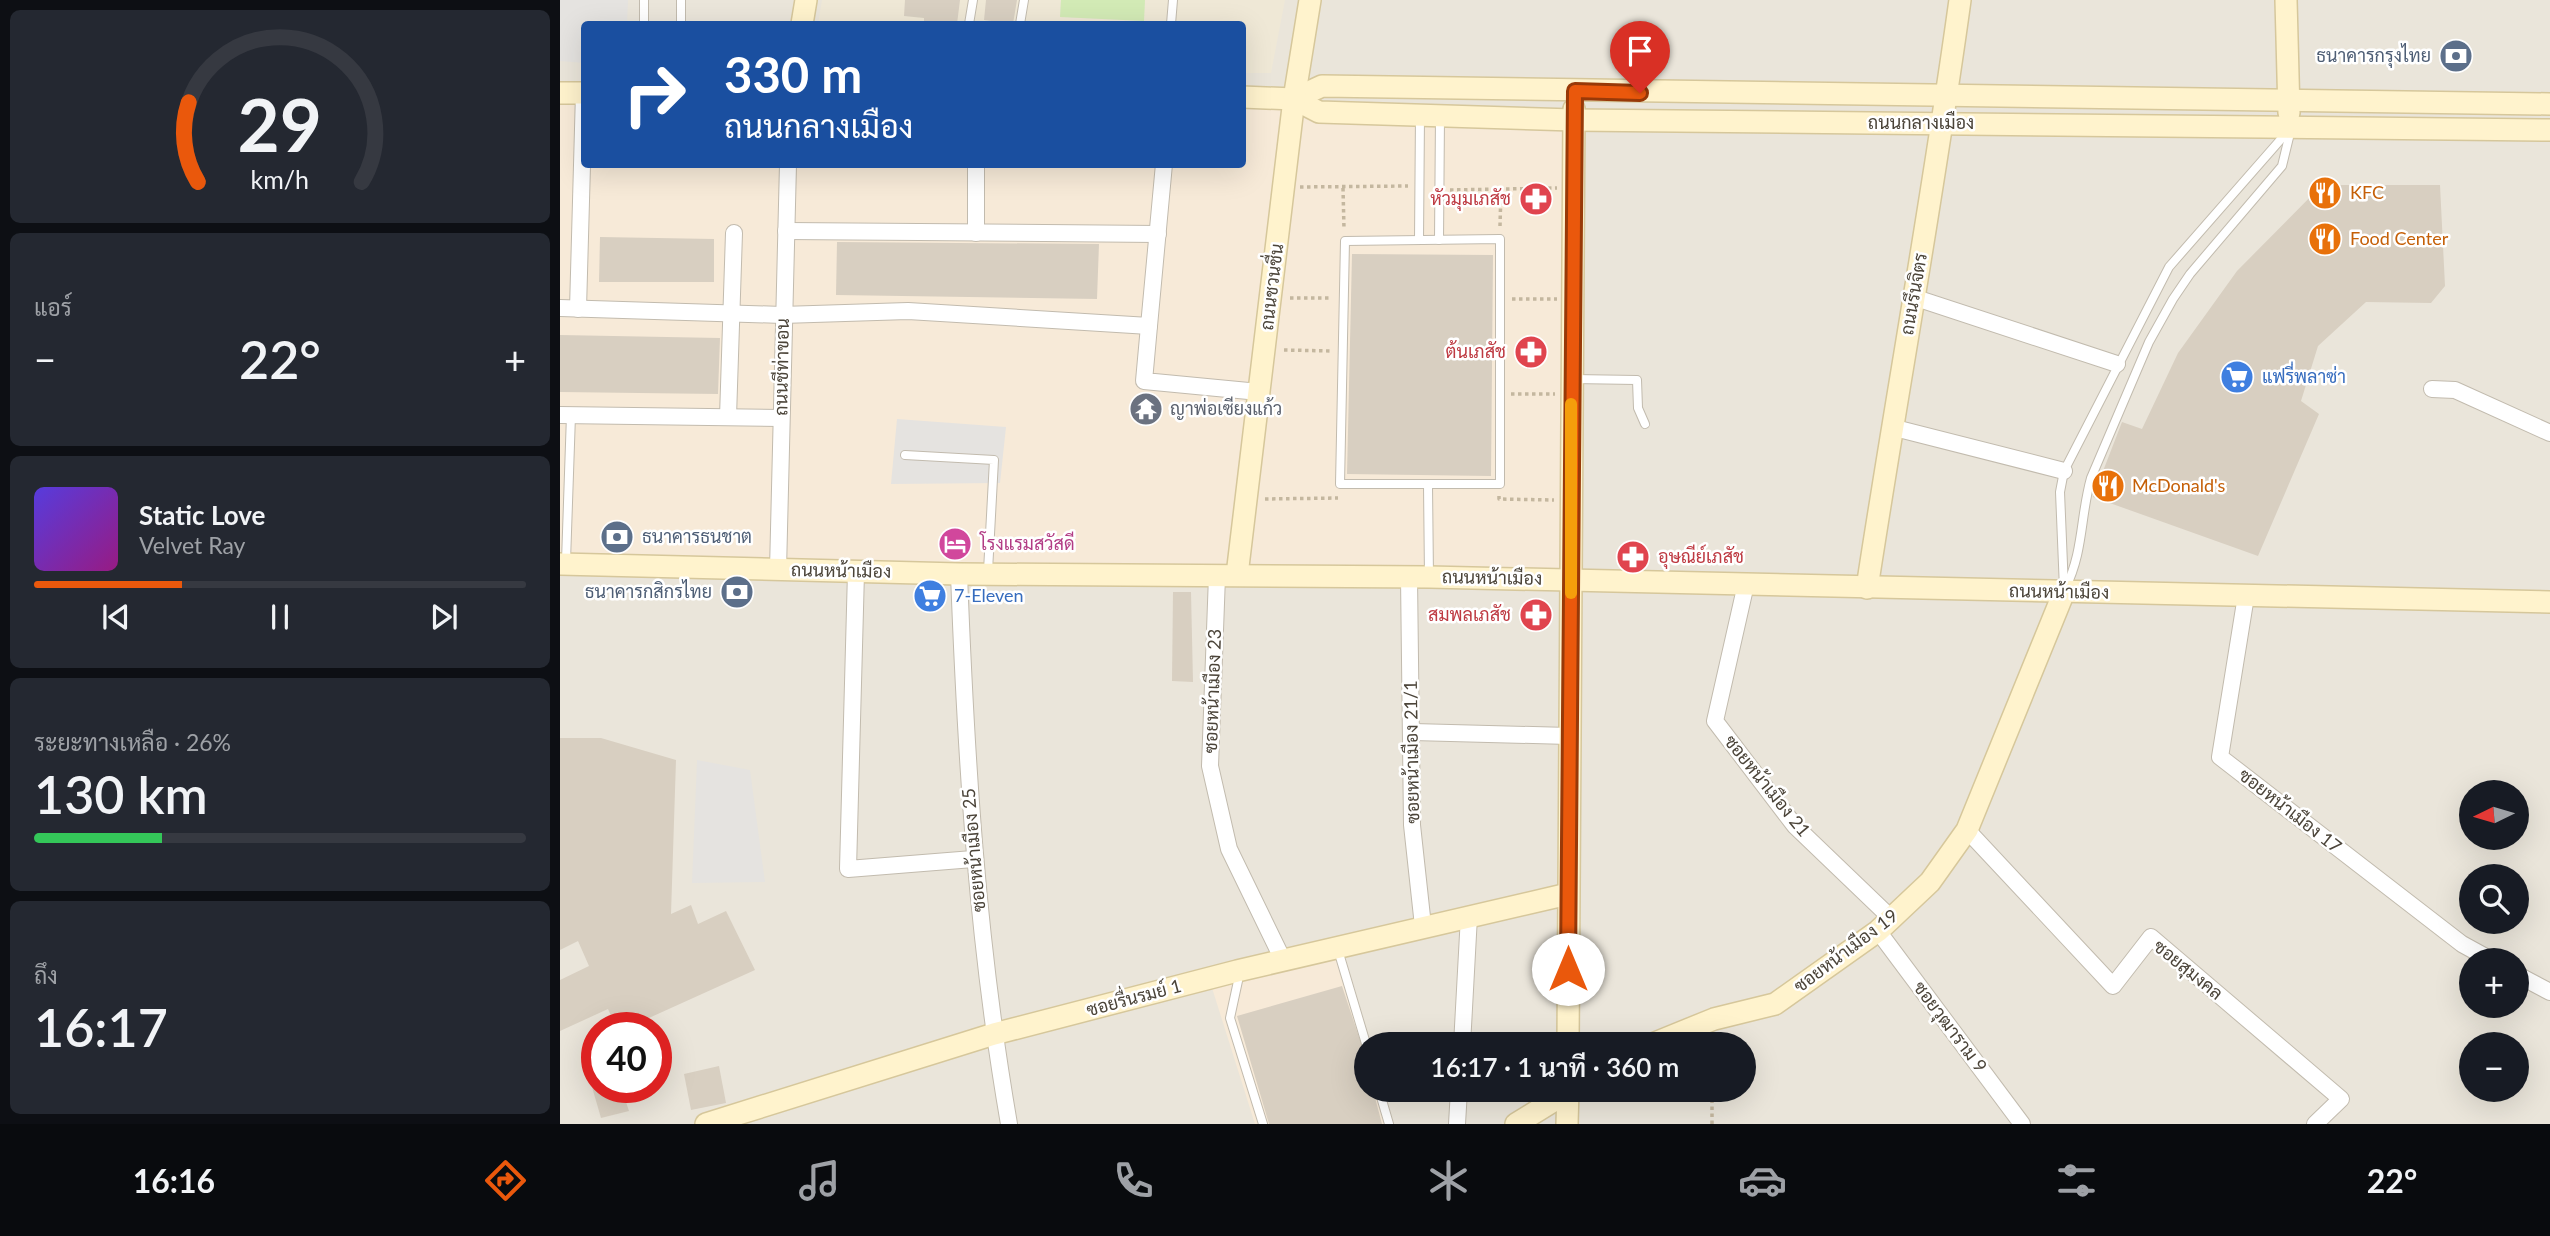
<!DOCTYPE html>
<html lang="th">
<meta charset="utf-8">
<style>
body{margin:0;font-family:Lato,Sarabun,sans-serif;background:#242831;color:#f1f3f6;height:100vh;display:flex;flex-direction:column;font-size:26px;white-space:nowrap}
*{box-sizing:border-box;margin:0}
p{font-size:23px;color:#9ea1a6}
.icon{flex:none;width:38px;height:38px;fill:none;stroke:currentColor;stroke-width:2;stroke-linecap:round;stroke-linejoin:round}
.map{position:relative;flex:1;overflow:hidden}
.side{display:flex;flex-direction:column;gap:10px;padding:10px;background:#0d0f14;width:560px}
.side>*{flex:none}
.top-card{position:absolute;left:21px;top:21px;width:665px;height:147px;border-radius:7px;box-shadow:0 7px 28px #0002;background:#1a4fa0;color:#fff;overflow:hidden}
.needle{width:46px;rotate:265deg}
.fabs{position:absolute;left:1899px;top:780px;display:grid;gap:14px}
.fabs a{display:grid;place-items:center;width:70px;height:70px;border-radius:50%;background:#171b24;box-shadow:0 7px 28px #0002;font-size:35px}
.speed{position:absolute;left:21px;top:1012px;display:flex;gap:14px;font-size:35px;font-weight:700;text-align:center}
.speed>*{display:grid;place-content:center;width:91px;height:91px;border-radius:50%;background:#171b24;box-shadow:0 7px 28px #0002;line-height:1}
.speed .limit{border:10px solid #d22;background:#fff;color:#111}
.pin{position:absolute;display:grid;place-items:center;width:60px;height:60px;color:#fff;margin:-72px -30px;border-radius:50% 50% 50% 0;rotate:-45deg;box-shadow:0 0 7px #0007}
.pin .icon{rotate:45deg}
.me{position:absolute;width:77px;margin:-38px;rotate:0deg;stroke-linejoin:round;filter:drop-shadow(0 0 5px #0008)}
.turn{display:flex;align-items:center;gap:24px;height:147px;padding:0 28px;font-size:32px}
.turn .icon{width:91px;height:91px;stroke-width:2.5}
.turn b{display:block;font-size:49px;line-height:60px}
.big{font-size:52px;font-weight:600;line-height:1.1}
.side .tile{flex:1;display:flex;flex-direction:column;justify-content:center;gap:10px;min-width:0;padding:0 24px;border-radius:10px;background:#242831}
.side .dial{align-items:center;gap:0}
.dial svg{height:182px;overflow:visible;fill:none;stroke:#363941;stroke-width:7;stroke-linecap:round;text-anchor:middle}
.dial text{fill:#f1f3f6;stroke:none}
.song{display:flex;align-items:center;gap:21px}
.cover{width:84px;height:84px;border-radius:10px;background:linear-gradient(135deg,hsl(250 70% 55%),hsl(310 70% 35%))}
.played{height:7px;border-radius:4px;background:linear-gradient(90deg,#ea580c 30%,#363941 30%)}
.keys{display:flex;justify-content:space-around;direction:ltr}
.heat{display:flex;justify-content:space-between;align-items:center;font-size:38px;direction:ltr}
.charge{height:10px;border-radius:5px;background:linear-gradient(90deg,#34c759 26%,#363941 0)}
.trip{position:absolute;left:794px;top:1032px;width:402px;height:70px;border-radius:35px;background:#171b24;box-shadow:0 7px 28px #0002;font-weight:600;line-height:70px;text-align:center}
.dock{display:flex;height:112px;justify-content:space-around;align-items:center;background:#090b0e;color:#9ea1a6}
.dock .icon{width:49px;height:49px}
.dock .selected{color:#ea580c}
.dock b{font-size:32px;color:#f1f3f6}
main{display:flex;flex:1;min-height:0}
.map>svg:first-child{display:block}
.residential{fill:#eae5da;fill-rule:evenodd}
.commercial{fill:#f7ead8}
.education{fill:#efe8d6}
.green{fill:#d2eab5}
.parking{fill:#e5e3e0}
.building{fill:#d8cfc1}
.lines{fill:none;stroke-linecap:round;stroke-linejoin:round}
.lane-casing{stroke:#c2bbae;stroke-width:10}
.street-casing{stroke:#c2bbae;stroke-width:18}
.secondary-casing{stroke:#d6c79b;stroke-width:24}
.path{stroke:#c4b79f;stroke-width:3.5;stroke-dasharray:3.5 3.5;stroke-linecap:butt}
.lane{stroke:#fff;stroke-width:8}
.street{stroke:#fff;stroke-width:16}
.secondary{stroke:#fff3cd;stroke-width:21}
.route-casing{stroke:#983908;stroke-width:18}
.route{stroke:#ea580c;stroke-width:12}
.slow{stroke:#f59e0b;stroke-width:12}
.labels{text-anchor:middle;stroke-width:5;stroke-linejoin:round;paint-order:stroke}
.service-label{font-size:18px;fill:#4e5e75;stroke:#fff;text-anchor:end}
.street-label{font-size:18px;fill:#4b4439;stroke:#fff}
.food-label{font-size:18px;fill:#c56008;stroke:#fff;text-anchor:start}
.health-label{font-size:18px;fill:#be3a42;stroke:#fff;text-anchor:end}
.shop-label{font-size:18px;fill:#366cbe;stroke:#fff;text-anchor:start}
.worship-label{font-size:18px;fill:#5b616d;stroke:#fff;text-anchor:start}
.hotel-label{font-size:18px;fill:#b23c85;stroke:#fff;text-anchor:start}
</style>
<main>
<section class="side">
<div class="tile dial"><svg viewBox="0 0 100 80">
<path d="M14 69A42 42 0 1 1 86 69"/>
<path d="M14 69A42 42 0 0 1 10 34" stroke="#ea580c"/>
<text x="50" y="56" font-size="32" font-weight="700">29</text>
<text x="50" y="72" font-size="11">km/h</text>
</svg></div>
<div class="tile"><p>แอร์</p>
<div class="heat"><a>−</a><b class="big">22°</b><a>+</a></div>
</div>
<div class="tile">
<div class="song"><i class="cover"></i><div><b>Static Love</b><p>Velvet Ray</p></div></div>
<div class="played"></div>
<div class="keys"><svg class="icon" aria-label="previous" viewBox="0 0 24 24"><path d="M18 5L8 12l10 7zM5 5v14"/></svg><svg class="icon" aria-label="pause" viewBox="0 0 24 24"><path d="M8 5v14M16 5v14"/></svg><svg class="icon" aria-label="next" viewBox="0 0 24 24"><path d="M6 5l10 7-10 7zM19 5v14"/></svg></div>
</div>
<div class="tile"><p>ระยะทางเหลือ · 26%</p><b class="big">130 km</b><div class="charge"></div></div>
<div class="tile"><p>ถึง</p><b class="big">16:17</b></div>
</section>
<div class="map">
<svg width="1990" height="1124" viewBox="0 0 1990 1124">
<rect width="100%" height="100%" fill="#f6f3ec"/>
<!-- residential -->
<path class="residential" d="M0,0H1990V1124H0ZM24,24H682V164H24ZM1911,793H1956V838H1911ZM1911,877H1956V922H1911ZM1911,961H1956V1006H1911ZM37,1027H96V1087H37ZM807,1045H1185V1090H807ZM1911,1045H1956V1090H1911Z"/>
<!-- commercial -->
<g class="commercial">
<path d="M0,93H24V164H682L683,103L737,112L1009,129L1011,580L0,564Z"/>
<path d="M784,953L811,1045H807V1090H824L834,1124H695L652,988Z"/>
</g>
<!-- education -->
<path class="education" d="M262,0H501L500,17L583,21L585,0H725L711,73H683L682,24H258Z"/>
<!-- green -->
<path class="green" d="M501,0H585L584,21L500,17Z"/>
<!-- parking -->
<g class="parking">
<path d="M0,0H68L67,24H24V63L0,61Z"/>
<path d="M337,419L446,427L440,483L331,484Z"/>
<path d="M137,760L190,770L205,882L132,883Z"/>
</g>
<!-- building -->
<g class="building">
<path d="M345,0H400L397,24H364V18L344,16Z"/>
<path d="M426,0H457L453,24L424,20Z"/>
<path d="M1762,185H1880L1885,286L1871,303L1806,302L1758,346L1741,401L1759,414L1698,556L1533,497L1562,422L1582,429L1618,353L1677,271Z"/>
<path d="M40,237L154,239V282H39Z"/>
<path d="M277,242L539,244L537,299L276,295Z"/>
<path d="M792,254L933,255L931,476L787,474Z"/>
<path d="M0,335L160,338L158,394L0,392Z"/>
<path d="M613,592H631L633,682L612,681Z"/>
<path d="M0,738H41L116,760L111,914L131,905L138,924L166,911L195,970L69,1027H56L48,1009L0,1031V980L29,966L18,941L0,950Z"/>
<path d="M782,986L807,1061V1090H813L822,1124H709L677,1016Z"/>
<path d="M159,1066L166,1103L131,1110L124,1074Z"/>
<path d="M32,1087H61L69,1111L41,1118Z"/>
</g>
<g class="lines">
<defs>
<g id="lane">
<path d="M84,24V0"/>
<path d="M121,24V0"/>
<path d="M409,24L413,0"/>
<path d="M460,24L464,0"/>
<path d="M611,24L613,0"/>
<path d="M940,239V484H780L785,241Z"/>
<path d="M859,240L860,115"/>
<path d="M879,240L880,116"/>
<path d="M1013,379L1077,380L1078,408L1085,424"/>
<path d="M345,455L434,460L428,571"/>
<path d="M868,485L869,577"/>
<path d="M6,561L11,415"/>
<path d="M1504,589L1500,492L1504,471L1609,267L1729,130"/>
<path d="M1505,589C1524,551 1520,517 1531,478L1589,342L1613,299L1630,274L1722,166L1731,129"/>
<path d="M778,950L807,1047"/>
<path d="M677,972L678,981L670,1018L703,1124"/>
<path d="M819,1090L829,1124"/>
</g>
<g id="street">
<path d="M226,231L598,234"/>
<path d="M416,233V164"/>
<path d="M1353,297L1557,364"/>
<path d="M0,308L222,315L348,311L589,326L604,164"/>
<path d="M18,309L24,93"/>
<path d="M589,326L584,381L699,392"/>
<path d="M1872,389L1895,390L1990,433"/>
<path d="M0,415L221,418"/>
<path d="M168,417L174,233"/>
<path d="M1331,427L1504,471"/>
<path d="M218,570L228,164"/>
<path d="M296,572L288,869L413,859"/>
<path d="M399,574C406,760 417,940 449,1124"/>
<path d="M657,576L650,766L669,849L723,960"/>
<path d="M849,577L852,825L863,926"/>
<path d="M1186,584L1155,721L1235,826L1332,919"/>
<path d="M1686,596L1660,757L1902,944L1933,961"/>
<path d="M853,732L1009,736"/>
<path d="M1407,830L1553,986L1591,937L1781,1099L1755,1124"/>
<path d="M1318,931L1462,1124"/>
<path d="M1956,974L1990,992"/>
<path d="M902,1045L909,916"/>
<path d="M897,1124L899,1090"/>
</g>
<g id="secondary">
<path d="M1726,0L1729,113"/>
<path d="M242,24L246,0"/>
<path d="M0,93H24"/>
<path d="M682,97L734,99L759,112L1013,120L1990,130"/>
<path d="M734,99L762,86L1990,104"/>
<path d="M0,564L399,574L869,577L1990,602"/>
<path d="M677,575L734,99L750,0"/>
<path d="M1307,588C1337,392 1373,197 1400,0"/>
<path d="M1008,1045L1014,109"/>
<path d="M1090,1045L1154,1019L1215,1004L1318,931L1370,882L1407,830L1504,592"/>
<path d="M146,1124L434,1034L677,971L1008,894"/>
<path d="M956,1124L1011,1090"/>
<path d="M1007,1124L1008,1090"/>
</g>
</defs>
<!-- lane casing -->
<use href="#lane" class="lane-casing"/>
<!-- street casing -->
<use href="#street" class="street-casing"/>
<!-- secondary casing -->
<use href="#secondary" class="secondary-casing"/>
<!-- path -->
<g class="path">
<path d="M740,187L848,186"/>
<path d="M783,188L784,229"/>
<path d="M890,190L997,188"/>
<path d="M940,226L941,190"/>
<path d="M730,298H771"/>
<path d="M952,299H997"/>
<path d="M724,350L772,351"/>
<path d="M951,394H995"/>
<path d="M939,496V499L994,500"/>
<path d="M705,499L778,498"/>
<path d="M1152,1124V1090"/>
</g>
<!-- lane -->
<use href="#lane" class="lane"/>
<!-- street -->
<use href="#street" class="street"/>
<!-- secondary -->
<use href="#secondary" class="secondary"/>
</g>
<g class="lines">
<defs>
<path id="route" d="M1008,969L1015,91L1080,93"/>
</defs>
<!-- route casing -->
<use href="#route" class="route-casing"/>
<!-- route -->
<use href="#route" class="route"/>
<!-- slow -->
<path class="slow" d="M1011,593V404"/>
</g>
<!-- icons -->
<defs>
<symbol id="bank-disc" viewBox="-11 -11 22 22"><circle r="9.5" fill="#5c6f8a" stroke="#fff"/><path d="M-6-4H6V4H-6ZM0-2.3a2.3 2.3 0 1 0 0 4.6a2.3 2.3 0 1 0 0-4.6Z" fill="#fff"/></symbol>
<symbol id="restaurant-disc" viewBox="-11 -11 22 22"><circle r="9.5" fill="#e8710a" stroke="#fff"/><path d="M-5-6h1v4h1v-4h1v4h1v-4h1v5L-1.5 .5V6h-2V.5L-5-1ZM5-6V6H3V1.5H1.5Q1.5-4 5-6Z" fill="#fff"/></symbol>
<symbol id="pharmacy-disc" viewBox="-11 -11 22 22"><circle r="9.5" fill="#e0444e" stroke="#fff"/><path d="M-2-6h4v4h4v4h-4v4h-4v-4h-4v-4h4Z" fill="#fff"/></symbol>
<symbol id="supermarket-disc" viewBox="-11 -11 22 22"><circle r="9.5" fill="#3f7fe0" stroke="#fff"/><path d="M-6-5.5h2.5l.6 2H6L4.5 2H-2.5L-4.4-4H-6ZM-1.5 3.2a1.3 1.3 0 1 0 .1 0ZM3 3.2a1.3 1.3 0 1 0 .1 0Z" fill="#fff"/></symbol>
<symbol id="temple-disc" viewBox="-11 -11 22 22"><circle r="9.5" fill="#6b7280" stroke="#fff"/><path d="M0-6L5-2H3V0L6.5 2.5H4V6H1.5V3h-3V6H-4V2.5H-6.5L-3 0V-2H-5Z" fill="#fff"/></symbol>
<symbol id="hotel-disc" viewBox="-11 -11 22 22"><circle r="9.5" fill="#d1479c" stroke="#fff"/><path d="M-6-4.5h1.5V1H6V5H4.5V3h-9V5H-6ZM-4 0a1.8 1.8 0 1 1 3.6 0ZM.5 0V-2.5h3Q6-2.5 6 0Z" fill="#fff"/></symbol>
</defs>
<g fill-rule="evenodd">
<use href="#bank-disc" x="1877" y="37" width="38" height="38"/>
<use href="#restaurant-disc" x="1746" y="174" width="38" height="38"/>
<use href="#pharmacy-disc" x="957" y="180" width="38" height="38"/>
<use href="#restaurant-disc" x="1746" y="220" width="38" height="38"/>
<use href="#pharmacy-disc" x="952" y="333" width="38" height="38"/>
<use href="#supermarket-disc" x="1658" y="358" width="38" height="38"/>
<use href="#temple-disc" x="567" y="390" width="38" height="38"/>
<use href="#restaurant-disc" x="1529" y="467" width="38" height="38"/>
<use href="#bank-disc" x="38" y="518" width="38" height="38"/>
<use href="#hotel-disc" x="376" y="525" width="38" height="38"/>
<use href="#pharmacy-disc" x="1054" y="538" width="38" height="38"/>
<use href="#bank-disc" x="158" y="573" width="38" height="38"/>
<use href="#supermarket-disc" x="351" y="577" width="38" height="38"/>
<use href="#pharmacy-disc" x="957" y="596" width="38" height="38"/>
</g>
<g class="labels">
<!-- service labels -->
<g class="service-label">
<text x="1871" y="62">ธนาคารกรุงไทย</text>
<text x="82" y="543" text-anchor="start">ธนาคารธนชาต</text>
<text x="152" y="598">ธนาคารกสิกรไทย</text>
</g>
<!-- street labels -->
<g class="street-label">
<text x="1361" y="129">ถนนกลางเมือง</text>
<text transform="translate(712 287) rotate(-83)" y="6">ถนนชวนชื่น</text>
<text transform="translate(1354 294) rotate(-80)" y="6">ถนนรึนจิตร</text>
<text transform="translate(222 367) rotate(-89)" y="6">ถนนชีท่าขอน</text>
<text transform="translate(281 571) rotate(1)" y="6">ถนนหน้าเมือง</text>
<text transform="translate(932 578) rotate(1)" y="6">ถนนหน้าเมือง</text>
<text transform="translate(1499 592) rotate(1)" y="6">ถนนหน้าเมือง</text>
<text transform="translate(653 691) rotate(-88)" y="6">ซอยหน้าเมือง 23</text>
<text transform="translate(852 752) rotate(-91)" y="6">ซอยหน้าเมือง 21/1</text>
<text transform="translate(1207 786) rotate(51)" y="6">ซอยหน้าเมือง 21</text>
<text transform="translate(1730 811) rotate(38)" y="6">ซอยหน้าเมือง 17</text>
<text transform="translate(414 850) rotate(-95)" y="6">ซอยหน้าเมือง 25</text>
<text transform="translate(1286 951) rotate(-37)" y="6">ซอยหน้าเมือง 19</text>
<text transform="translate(1628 970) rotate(39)" y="6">ซอยสุมงคล</text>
<text transform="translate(574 998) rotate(-15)" y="6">ซอยรื่นรมย์ 1</text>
<text transform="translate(1390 1027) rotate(53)" y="6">ซอยวุฒาราม 9</text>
</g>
<!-- food labels -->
<g class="food-label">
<text x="1790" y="199">KFC</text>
<text x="1790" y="245">Food Center</text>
<text x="1572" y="492">McDonald's</text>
</g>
<!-- health labels -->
<g class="health-label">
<text x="951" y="205">หัวมุมเภสัช</text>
<text x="946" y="358">ต้นเภสัช</text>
<text x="1098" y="563" text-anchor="start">อุษณีย์เภสัช</text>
<text x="951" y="621">สมพลเภสัช</text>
</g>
<!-- shop labels -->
<g class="shop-label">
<text x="1702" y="383">แฟรี่พลาซ่า</text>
<text x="394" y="602">7-Eleven</text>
</g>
<!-- worship labels -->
<g class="worship-label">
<text x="610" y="415">ญาพ่อเซียงแก้ว</text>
</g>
<!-- hotel labels -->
<g class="hotel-label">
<text x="420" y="550">โรงแรมสวัสดี</text>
</g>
</g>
</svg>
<div class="fabs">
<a><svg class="needle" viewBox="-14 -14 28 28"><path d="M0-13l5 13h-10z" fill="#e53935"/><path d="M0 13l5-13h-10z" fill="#9ea1a6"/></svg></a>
<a><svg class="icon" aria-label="search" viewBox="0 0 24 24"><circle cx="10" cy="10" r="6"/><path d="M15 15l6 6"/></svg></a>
<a>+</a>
<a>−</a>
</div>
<div class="speed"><div class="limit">40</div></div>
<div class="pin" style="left:1080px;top:93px;background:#d93025"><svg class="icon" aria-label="arrive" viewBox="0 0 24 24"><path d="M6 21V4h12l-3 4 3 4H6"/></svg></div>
<svg class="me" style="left:1008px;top:969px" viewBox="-20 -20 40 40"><circle r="19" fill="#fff"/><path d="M0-13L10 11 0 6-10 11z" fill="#ea580c"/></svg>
<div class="trip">16:17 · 1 นาที · 360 m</div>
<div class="top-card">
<div class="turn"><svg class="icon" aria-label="right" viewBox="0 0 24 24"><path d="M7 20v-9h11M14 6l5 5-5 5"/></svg><div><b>330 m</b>ถนนกลางเมือง</div></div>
</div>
</div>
</main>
<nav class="dock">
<b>16:16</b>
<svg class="icon selected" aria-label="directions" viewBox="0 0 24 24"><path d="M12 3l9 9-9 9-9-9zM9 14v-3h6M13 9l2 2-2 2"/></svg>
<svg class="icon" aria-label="music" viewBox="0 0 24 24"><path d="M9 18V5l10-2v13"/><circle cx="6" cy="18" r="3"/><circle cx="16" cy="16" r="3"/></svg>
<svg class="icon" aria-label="phone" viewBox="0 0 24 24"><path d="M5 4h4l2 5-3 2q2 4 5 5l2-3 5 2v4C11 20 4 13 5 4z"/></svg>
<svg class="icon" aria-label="climate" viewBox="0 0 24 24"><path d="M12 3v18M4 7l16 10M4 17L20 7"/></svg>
<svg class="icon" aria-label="car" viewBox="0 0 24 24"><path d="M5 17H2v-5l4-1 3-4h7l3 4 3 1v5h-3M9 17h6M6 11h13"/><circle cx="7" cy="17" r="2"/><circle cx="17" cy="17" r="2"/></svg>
<svg class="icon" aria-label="filters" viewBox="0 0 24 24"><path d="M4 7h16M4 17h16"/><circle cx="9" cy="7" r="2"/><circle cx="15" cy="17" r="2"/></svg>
<b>22°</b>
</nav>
